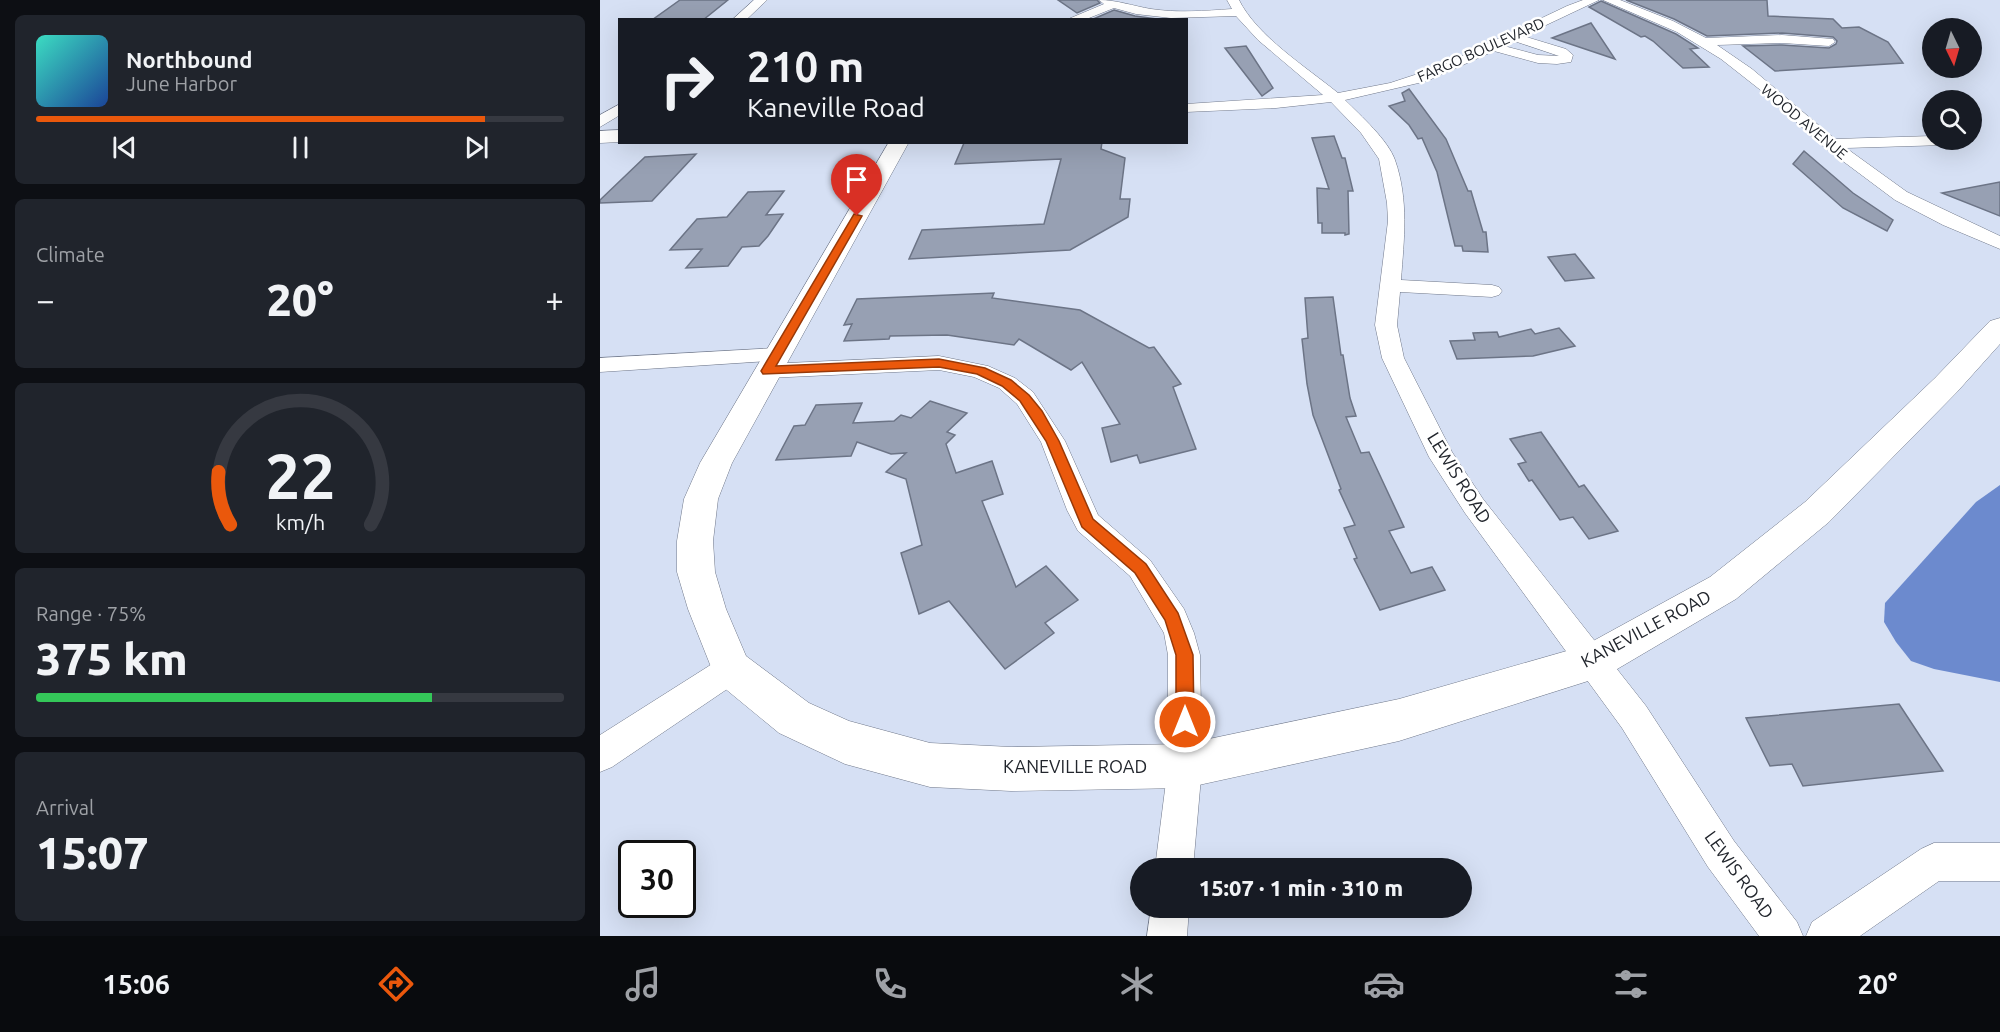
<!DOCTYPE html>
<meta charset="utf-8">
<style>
body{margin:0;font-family:Ubuntu,sans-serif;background:#20242c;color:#f1f3f6;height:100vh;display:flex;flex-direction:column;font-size:22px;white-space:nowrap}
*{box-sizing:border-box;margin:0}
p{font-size:20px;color:#9ea1a6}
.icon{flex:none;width:33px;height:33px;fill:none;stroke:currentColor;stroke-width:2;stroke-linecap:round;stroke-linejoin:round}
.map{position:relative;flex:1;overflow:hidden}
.sheet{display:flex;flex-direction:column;gap:15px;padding:15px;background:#0d0f14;width:600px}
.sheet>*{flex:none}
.guide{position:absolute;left:18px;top:18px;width:570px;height:126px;border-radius:0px;box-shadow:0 6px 24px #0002;background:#171b24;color:#f1f3f6;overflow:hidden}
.needle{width:39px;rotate:175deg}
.tools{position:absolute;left:1322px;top:18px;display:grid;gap:12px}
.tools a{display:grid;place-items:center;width:60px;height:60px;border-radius:50%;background:#171b24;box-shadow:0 6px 24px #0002;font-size:30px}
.speed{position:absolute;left:18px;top:840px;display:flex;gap:12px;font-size:30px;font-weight:700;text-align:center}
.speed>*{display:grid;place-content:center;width:78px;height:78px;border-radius:50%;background:#171b24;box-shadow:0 6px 24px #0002;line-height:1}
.speed .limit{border:3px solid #111;border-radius:9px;background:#fff;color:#111}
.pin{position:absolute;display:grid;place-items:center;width:51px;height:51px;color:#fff;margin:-62px -26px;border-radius:50% 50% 50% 0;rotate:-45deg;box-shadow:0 0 6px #0007}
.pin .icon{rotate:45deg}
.me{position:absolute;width:66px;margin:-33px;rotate:0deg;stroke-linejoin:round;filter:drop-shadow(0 0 4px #0008)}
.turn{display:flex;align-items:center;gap:21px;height:126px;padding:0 30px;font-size:27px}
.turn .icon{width:78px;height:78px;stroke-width:2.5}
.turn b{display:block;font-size:42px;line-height:51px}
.big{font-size:45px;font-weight:800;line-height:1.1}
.sheet .widget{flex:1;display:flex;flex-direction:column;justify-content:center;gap:9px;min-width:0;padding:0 21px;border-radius:9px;background:#20242c}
.sheet .dial{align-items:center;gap:0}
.dial svg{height:156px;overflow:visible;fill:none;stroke:#363941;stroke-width:7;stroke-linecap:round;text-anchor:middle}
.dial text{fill:#f1f3f6;stroke:none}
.song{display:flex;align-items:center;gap:18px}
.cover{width:72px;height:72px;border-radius:9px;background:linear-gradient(135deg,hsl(170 70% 55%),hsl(220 70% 35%))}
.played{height:6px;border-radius:3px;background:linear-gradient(90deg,#ea580c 85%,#363941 85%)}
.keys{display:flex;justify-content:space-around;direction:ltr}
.heat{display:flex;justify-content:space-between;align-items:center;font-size:33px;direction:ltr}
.charge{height:9px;border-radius:4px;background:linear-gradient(90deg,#34c759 75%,#363941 0)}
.trip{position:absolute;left:530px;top:858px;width:342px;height:60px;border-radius:30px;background:#171b24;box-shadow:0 6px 24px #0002;font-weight:800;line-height:60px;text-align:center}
.tabs{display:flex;height:96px;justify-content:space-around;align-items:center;background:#090b0e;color:#9ea1a6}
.tabs .icon{width:42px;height:42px}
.tabs .current{color:#ea580c}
.tabs b{font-size:27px;color:#f1f3f6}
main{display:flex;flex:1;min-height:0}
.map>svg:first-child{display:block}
.water{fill:#6c8ace}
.building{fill:#97a0b3;stroke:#6c7486;stroke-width:1.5}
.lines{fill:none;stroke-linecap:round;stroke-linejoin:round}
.minor-casing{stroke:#70788a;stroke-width:1}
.secondary-casing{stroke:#70788a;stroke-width:1}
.minor{fill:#fff;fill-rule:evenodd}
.secondary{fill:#fff;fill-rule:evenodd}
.route{fill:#ea580c;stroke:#983908;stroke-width:1.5}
.labels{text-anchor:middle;stroke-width:5;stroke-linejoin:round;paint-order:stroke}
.far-street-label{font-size:15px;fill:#22262d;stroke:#fff}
.street-label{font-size:18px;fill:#22262d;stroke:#fff}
</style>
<main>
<section class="sheet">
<div class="widget">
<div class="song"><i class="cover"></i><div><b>Northbound</b><p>June Harbor</p></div></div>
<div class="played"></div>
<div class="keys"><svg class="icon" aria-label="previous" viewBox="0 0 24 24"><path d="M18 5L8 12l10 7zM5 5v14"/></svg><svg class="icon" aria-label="pause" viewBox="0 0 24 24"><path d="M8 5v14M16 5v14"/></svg><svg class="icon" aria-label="next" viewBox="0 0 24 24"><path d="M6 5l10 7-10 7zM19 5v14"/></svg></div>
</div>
<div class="widget"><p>Climate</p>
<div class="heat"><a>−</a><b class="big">20°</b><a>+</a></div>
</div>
<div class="widget dial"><svg viewBox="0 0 100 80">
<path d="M14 69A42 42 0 1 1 86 69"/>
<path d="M14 69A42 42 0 0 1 8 42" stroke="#ea580c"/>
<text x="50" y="56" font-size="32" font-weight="700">22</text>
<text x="50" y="72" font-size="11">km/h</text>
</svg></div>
<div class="widget"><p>Range · 75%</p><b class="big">375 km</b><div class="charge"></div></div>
<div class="widget"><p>Arrival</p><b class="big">15:07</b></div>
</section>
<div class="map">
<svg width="1400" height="936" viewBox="0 0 1400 936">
<rect width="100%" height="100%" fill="#d6e0f4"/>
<!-- water -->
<path class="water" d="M1400,485V682L1334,669L1311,661L1296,642L1284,622L1285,603L1376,502Z"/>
<!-- building -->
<g class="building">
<path d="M128,0L103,20H52L80,0Z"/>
<path d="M458,0H497L500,3L477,13Z"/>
<path d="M1026,0H1167L1168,16L1233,19L1242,28L1259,27L1288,42L1303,63L1175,71L1143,46L1182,45L1229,48L1236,44L1237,41L1233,37L1182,33L1107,36L1074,19Z"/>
<path d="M1001,1L1076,34L1098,48L1090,49L1109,67L1083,68L1053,41L1045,36L1041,37L989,7Z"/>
<path d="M514,10L535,16L564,20H491Z"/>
<path d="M991,23L1015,59L952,38Z"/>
<path d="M646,46L673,88L662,96L625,48Z"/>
<path d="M809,89L846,139L868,191H871L883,232H886L888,252L863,251L862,246H855L837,172L822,138L818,139L809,125L789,106L805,101L802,93Z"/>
<path d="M734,136L742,158H745L753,191H748L749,234L745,235V233H722V223H718L717,188L729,189L712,138Z"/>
<path d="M502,142L501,149L525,158L520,199H530L528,217L470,250L309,259L322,230L444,224L461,159L355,164L364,143Z"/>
<path d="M1204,151L1253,193L1293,220L1287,231L1243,208L1193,164Z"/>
<path d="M96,154L52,201L0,203V200L45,157Z"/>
<path d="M1400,182V216L1342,193Z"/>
<path d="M184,191L166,215L183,214L168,236L159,246L142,247L128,266L86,268L102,249L70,250L97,219L127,217L148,192Z"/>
<path d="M975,254L994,278L965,281L948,257Z"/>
<path d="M394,293L392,298L480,310L549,348L554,347L581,384L573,387L596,449L540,463L537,455L511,462L502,428L520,424L482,362L471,370L419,339L414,345L347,335L290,336L289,339L244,341L252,324L244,325L257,299Z"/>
<path d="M733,297L741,355H743L750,398L756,416L746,417L761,453L769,452L804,527L789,531L811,573L832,567L845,590L780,610L754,559L757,558L744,528L755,525L739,490L741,489L713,415L707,384L702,339L708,338L705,298Z"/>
<path d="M959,328L975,346L933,356L857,359L850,341L875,340L873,333L897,332L899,337L931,329L935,334Z"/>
<path d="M330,401L367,413L347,432L355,435L346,444L356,473L392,461L403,494L382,501L416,587L446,566L478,600L445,623L454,633L405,669L349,601L319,614L301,553L322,545L306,479L286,472L306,453L291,454L257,442L251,456L176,460L194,426L205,425L216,405L262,403L253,423L294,421L301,415L311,418Z"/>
<path d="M941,432L979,487L984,485L1018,531L989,539L973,517L960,520L932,480L929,481L918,464L926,462L910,439Z"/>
<path d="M1299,704L1343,771L1203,786L1192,764L1170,766L1146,718Z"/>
</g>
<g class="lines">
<defs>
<g id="minor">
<path d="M154,0H167L146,20H132Z"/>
<path d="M499,0C517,0 533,6 551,9C577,13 605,11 632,9L627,0H639C657,36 706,67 738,93L790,83L839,67L967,6L983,0H999L923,36L966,49L973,55L971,62L957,64L938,63L894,51L827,81L745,100C761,116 788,140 795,160C809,200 804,239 801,280L892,285L899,287L902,291L899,295L892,297L800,292L797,325L804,358L852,452L883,499L1046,706L1134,841L1197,922L1203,936H1159L1108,867L1022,728L865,513L829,457L782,358L775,325L788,221L787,203L779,159L761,133L731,102L676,108L586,112V104L723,95L658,40L636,16L571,18L536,14L514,8L484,20H466L504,4ZM914,41L959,56L938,55L904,46Z"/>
<path d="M1003,0H1020L1073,21L1106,38L1182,35L1233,39L1235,42L1229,46L1182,43L1117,45L1152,69L1235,139L1332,136V140H1352L1351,143L1345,145L1246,148L1307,192L1400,236V249L1343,225L1295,200L1224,147L1163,92L1121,59L1077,32Z"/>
<path d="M20,104V115L0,127V115Z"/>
<path d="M177,348L185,350L188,355L185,360L0,372V358Z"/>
<path d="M339,356L388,366L415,378L433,392L465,441L498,515L550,560L584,609L594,633L600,655L602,766L593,868H555L568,766V655L564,633L530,576L478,531L467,510L441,442L417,404L399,388L374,377L339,370L167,378L159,376L156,371L159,366L167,364Z"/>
<path d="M131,654L142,659L147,669L142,679L12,767L0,772V735L120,659Z"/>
<path d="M1334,843H1400V881H1339L1260,936H1206L1212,922L1321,849Z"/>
<path d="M551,908H589L587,936H547Z"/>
</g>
<g id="secondary">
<path d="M20,130V142L0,143V131Z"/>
<path d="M289,142H309L132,463L118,499L113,541L115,572L126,609L146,656L209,703L249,721L330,743L411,747L585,744L799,699L984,646L1110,577L1205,502L1335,378L1390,321L1400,318V344L1357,392L1229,522L1136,599L1007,675L799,741L585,788L411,791L330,787L245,764L179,733L117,682L88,609L77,572V541L84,499L100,463Z"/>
</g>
</defs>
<!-- minor casing -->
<use href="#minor" class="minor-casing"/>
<!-- secondary casing -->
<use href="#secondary" class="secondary-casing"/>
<!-- minor -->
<use href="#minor" class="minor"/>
<!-- secondary -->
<use href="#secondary" class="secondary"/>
</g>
<!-- route -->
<path class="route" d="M254,214L262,216L176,366L339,359L385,368L411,380L429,395L442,411L459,441L493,519L546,564L578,613L593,655L594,722L591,728L585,730L579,728L576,722V655L565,620L535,573L482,527L446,441L420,401L402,386L377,374L339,367L163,374L161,371Z"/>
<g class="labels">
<!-- far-street labels -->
<g class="far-street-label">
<text transform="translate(881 50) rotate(-24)" y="5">FARGO BOULEVARD</text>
<text transform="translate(1204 122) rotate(40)" y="5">WOOD AVENUE</text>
</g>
<!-- street labels -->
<g class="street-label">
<text transform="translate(859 478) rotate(58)" y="6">LEWIS ROAD</text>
<text transform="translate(1046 629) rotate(-28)" y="6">KANEVILLE ROAD</text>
<text x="475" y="773">KANEVILLE ROAD</text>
<text transform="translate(1139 875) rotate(54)" y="6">LEWIS ROAD</text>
</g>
</g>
</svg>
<div class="tools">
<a><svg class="needle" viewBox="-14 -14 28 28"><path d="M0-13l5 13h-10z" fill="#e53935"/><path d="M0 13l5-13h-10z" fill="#9ea1a6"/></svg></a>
<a><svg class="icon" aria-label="search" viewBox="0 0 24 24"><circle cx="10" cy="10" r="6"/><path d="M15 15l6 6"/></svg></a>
</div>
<div class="speed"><div class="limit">30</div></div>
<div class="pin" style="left:257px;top:216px;background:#d93025"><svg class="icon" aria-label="arrive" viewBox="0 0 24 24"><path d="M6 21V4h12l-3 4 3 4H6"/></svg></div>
<svg class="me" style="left:585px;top:722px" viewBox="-20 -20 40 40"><circle r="17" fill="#ea580c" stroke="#fff" stroke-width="3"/><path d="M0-11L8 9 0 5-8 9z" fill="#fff"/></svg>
<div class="trip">15:07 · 1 min · 310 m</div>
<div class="guide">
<div class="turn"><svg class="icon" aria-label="right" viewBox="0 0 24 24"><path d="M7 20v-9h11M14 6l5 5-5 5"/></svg><div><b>210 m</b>Kaneville Road</div></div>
</div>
</div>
</main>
<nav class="tabs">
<b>15:06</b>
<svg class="icon current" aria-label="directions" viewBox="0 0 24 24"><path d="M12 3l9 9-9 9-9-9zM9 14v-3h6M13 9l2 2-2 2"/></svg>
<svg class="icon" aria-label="music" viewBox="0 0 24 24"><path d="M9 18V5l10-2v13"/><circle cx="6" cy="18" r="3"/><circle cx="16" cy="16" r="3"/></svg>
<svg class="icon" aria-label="phone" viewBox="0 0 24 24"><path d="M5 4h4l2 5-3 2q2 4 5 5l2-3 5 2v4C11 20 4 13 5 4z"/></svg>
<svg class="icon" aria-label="climate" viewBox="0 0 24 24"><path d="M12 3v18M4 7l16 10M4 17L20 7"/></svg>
<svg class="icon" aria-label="car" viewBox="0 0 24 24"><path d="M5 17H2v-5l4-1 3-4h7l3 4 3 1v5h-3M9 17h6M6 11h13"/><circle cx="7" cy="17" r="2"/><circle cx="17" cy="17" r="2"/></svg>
<svg class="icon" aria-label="filters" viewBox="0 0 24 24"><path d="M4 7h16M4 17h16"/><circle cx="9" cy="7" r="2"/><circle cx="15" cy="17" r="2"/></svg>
<b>20°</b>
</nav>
